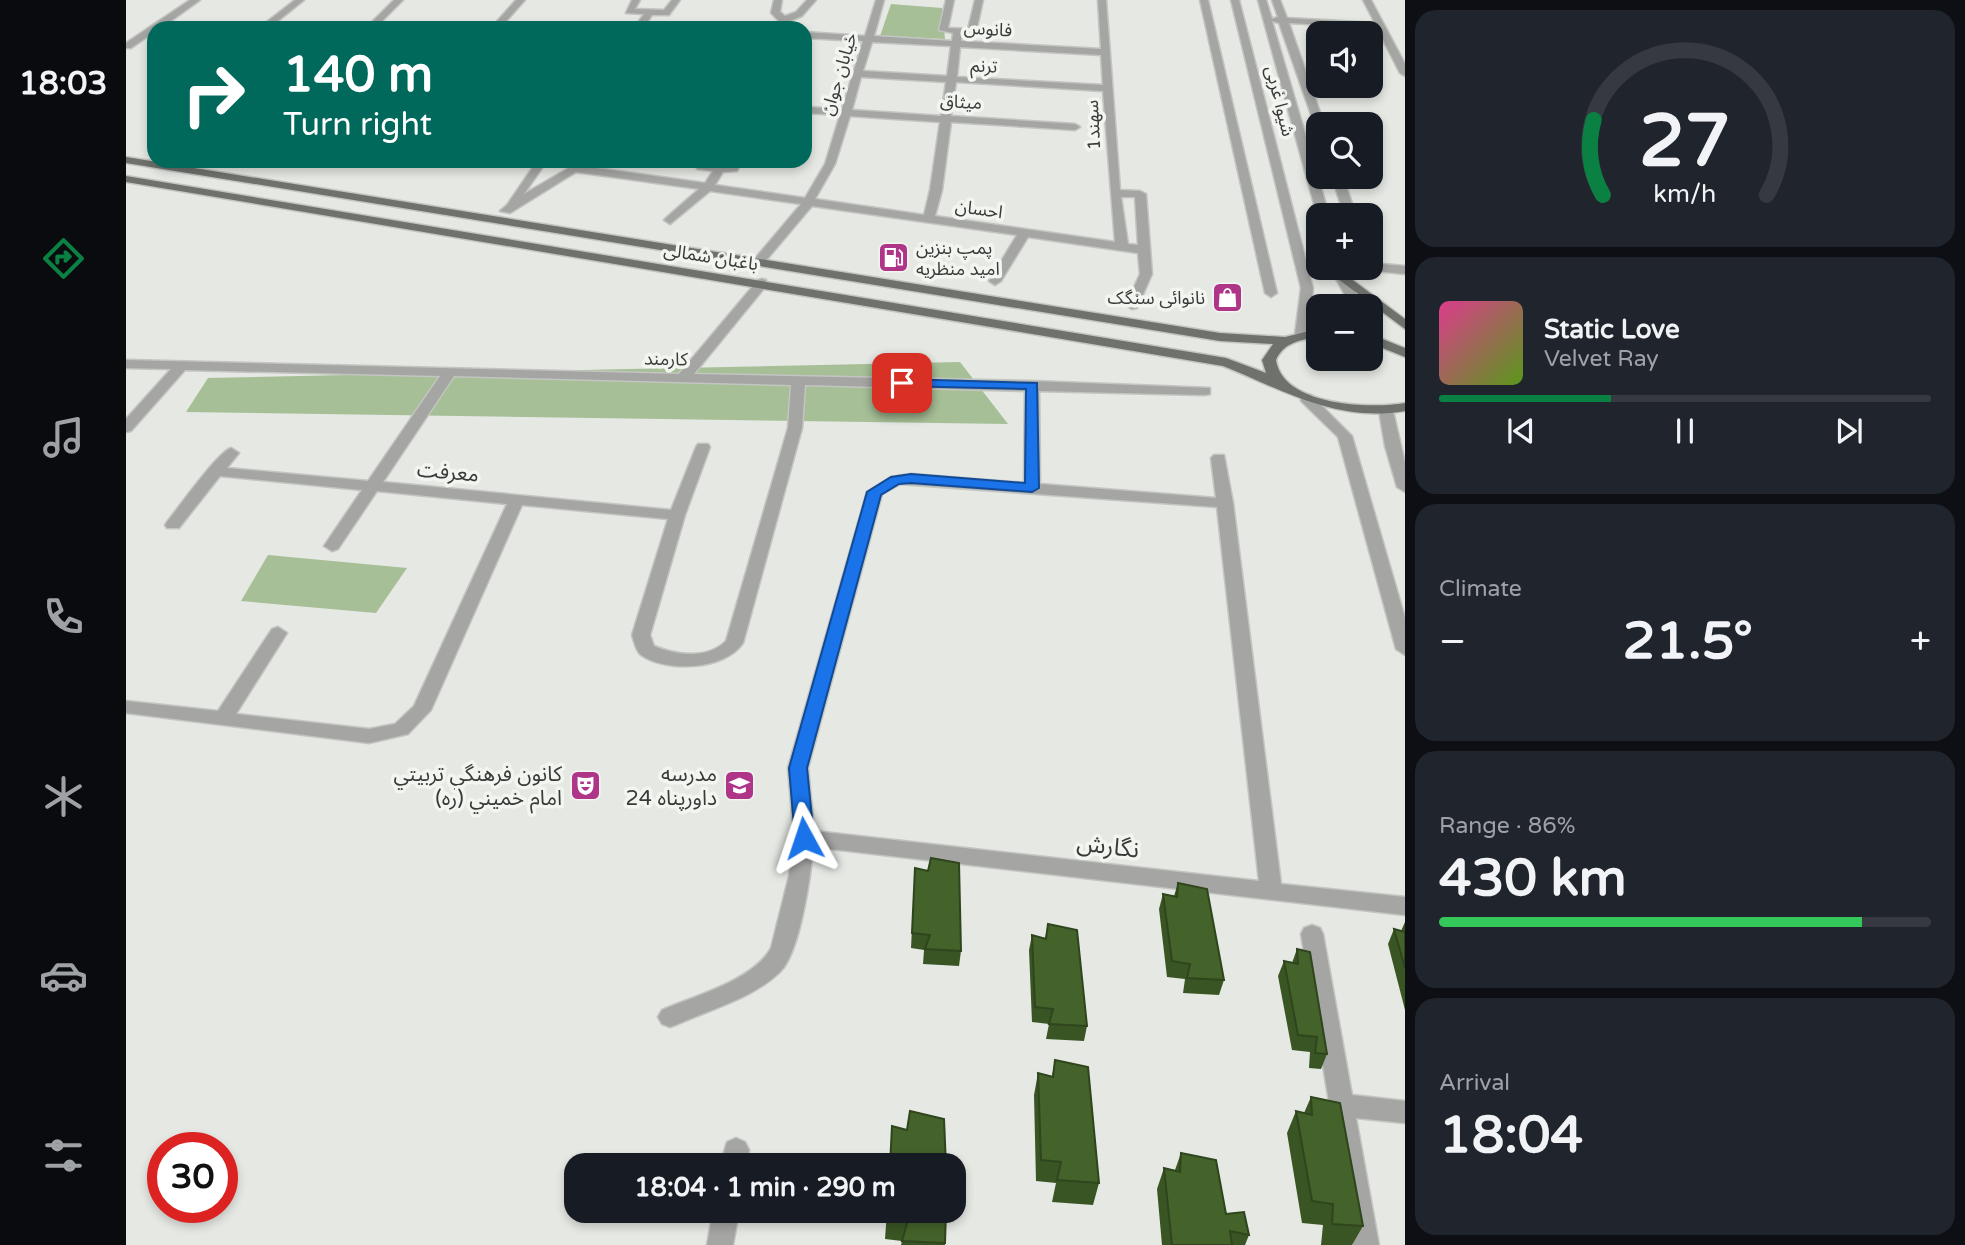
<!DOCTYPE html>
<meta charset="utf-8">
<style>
body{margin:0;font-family:"Varela Round","Noto Sans Arabic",sans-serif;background:#20242c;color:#f1f3f6;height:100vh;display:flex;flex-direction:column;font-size:26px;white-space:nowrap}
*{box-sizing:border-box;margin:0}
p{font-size:23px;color:#9ea1a6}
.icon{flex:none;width:38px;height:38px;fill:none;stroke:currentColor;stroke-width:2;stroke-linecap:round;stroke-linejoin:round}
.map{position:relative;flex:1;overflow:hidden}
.panel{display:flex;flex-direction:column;gap:10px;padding:10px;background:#0d0f14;width:560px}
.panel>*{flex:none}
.hud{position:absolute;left:21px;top:21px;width:665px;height:147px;border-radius:21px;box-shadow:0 4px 10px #0003;background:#00695c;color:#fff;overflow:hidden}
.controls{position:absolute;left:1180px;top:21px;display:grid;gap:14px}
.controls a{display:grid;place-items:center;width:77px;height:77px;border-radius:14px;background:#171b24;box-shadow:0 4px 10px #0003;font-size:35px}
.speed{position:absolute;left:21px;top:1132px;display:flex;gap:14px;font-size:35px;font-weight:700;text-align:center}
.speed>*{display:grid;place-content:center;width:91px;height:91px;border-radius:50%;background:#171b24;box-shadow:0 4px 10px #0003;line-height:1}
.speed .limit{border:10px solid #d22;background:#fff;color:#111}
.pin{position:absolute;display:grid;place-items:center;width:60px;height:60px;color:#fff;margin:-30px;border-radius:14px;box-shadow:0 4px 10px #0006}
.me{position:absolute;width:77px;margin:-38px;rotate:355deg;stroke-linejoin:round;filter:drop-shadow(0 0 5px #0008)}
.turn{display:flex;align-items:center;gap:24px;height:147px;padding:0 21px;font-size:32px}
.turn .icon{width:91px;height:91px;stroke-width:2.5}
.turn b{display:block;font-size:49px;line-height:60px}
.big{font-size:52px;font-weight:800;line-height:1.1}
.panel .card{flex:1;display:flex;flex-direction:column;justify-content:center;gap:10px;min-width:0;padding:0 24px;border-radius:21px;background:#20242c}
.panel .dial{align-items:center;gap:0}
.dial svg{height:182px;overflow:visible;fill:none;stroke:#363941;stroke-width:7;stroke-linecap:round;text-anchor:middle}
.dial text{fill:#f1f3f6;stroke:none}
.song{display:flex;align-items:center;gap:21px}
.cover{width:84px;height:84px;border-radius:10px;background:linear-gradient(135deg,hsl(330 70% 55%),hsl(90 70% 35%))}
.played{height:7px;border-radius:4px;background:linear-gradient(90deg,#0b8043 35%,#363941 35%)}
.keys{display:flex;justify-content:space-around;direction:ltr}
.heat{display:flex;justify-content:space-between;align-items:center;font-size:38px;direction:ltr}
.charge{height:10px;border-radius:5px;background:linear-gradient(90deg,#34c759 86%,#363941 0)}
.trip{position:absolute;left:438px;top:1153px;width:402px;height:70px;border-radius:21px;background:#171b24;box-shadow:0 4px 10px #0003;font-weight:800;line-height:70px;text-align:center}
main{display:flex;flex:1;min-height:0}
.menu{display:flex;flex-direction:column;width:126px;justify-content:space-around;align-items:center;background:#090b0e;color:#9ea1a6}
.menu .icon{width:49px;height:49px}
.menu .active{color:#0b8043}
.menu b{font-size:32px;color:#f1f3f6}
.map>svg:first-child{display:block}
.green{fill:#a6bf96}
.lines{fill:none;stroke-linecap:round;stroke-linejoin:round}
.minor-casing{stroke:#c3c5c1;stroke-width:3}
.major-casing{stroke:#c3c5c1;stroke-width:3}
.minor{fill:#a5a6a4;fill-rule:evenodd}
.major{fill:#6f716d;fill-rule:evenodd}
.wall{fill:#3a5524}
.building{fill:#43632a;stroke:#2f451d;stroke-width:2}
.route{fill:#1a73e8;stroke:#114b97;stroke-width:2}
.labels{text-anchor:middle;stroke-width:7;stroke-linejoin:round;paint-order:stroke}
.far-street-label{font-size:18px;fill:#3a3b39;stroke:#f2f5f0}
.far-poi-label{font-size:18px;fill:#3a3b39;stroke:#f2f5f0;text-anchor:start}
.street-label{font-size:21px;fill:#3a3b39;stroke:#f2f5f0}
.poi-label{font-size:21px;fill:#3a3b39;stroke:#f2f5f0;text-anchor:end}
.near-street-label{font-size:24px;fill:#3a3b39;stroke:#f2f5f0}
</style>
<main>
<nav class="menu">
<b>18:03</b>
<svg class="icon active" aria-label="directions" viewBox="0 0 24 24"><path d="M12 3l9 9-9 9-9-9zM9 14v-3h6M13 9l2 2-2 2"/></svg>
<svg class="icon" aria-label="music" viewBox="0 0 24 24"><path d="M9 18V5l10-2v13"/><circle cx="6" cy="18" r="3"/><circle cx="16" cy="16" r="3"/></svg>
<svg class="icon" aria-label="phone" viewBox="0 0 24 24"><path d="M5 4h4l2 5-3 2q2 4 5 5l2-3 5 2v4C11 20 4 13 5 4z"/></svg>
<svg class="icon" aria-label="climate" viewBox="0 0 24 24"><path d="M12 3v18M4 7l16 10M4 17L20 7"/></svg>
<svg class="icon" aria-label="car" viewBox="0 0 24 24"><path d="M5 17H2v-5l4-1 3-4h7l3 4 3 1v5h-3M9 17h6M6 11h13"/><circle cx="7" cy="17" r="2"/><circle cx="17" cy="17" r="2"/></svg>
<svg class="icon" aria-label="filters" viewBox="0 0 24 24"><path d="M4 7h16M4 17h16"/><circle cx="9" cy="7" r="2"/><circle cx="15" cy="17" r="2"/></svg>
</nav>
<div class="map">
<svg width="1279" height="1245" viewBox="0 0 1279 1245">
<rect width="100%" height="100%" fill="#e5e8e3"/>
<!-- green -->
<g class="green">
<path d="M765,4L816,8L819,39L754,36Z"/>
<path d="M834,362L882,424L60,412L82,378Z"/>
<path d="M142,555L281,568L250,613L115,601Z"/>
</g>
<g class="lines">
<defs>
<g id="minor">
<path d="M64,0H74L35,28H28V32L5,48H0V43Z"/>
<path d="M169,0H178L143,28H133Z"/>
<path d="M268,0H277L249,28H240Z"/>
<path d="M390,0H399L374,28H365Z"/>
<path d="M506,0H514L509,9L538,10L546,0H554L543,15H526L520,24L564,25L568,28H508L518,14L500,13Z"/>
<path d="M648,0H656L654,12L659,16L670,12L681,0H690L676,16L661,22L657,28H649L653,21L645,13Z"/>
<path d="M750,0H758L748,36L826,41L827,33L813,30L820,0H828L822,28L842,29L849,0H857L850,32L836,34L835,41L975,49L972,0H980L994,190L1014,191L1020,194L1026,274L1011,308L1006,309L1000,305L1014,274L1012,253L902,237L875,281L869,285L863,281L891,235L686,206L637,264L633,265L627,261L675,204L584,191L544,224L538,220L540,218L573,189L450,172L384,213L374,211L381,205L411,161H421L398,194L448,165L579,183L587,171L571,169L573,161L603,165L606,161H616L611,171L597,172L589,185L679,198L699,164L714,115L679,113V107L716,109L737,41L679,38V32L739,36ZM746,42L825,46L821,76L737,71ZM834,47L975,55L977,85L831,77ZM735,77L820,82L815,116L726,110ZM830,82L977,91L989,242L809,216L816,190L825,122L949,130L954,127L949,124L825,116ZM724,116L814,122L804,190L798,215L689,199L709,164ZM995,197H1009L1012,245L1002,244Z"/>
<path d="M1074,0H1082L1151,293L1145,297L1139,293Z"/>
<path d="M1105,0H1113L1187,288L1183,334L1176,338L1169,334L1175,288Z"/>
<path d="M1132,0H1140L1146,19L1152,17L1146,0H1154L1161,18L1249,23L1237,0H1245L1279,64V76L1274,73L1251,28L1163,23L1198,124L1189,126L1153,23L1146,21L1203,215H1191Z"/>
<path d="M1206,177H1217L1230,215H1218Z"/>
<path d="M1244,263L1279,266V274L1240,270L1238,268H1244Z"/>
<path d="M1204,268H1216L1237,306H1225Z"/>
<path d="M636,279L640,280V286L568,374L906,381L1084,388V394L1079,395L913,391L914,484L1090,498L1085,458L1088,455H1098L1107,503L1155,884L1279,897V915L687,847C685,875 674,953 654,972C627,998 586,1009 552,1024L544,1027L536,1024L532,1017L536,1010C568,996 628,980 645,948L663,876L668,838L662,768L741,492L765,477L785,474L898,483L899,391L679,385L676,428L617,643C599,670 541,673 515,655C510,651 508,641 506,635L542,519L396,505L305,710L282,734L243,743L0,713V701L92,711L146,629L152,627L161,633L110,714L243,729L269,724L288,706L381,504L251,491L212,549L206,551L198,546L236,490L94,476L53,528H41L39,525L41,522C53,507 92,452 105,448L113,453L101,468L242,481L314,376L59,370L5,431L0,432V419L45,369L0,368V360L553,374L632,280ZM328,376L665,385L662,428L600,641C581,660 550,655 528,646L524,635L559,515L584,447L582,444H572L570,447L545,510L257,482ZM774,484L1091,507L1133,881L688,831L682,768L756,494Z"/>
<path d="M1244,326L1249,327L1257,340L1255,343L1244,341Z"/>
<path d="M1180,394L1185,395L1226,436L1279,618V655L1270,649L1212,437L1175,401V395Z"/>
<path d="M1260,407L1267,411L1279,463V492L1271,487L1259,446L1253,411Z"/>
<path d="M1186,925L1194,928L1197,934L1226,1095L1279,1101V1123L1230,1118L1253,1245H1227L1175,934L1178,928Z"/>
<path d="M610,1138L619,1142L623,1150L620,1166H594L601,1142Z"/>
<path d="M587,1211H613L607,1245H581Z"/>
</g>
<g id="major">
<path d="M0,157L1094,333L1159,337L1192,329V337C1175,340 1158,342 1150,360C1157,406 1244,409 1279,403V411C1211,423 1157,390 1097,366L0,182V176L1100,358L1140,373L1136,360L1147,344L1094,341L0,163Z"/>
<path d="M1212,269L1279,319V329L1208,276L1206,273Z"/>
<path d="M1244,334L1279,348V357L1244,343Z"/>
</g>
</defs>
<!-- minor casing -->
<use href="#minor" class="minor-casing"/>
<!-- major casing -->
<use href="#major" class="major-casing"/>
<!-- minor -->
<use href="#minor" class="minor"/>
<!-- major -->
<use href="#major" class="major"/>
</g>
<!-- wall -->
<g class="wall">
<path d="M789,868L835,951L833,966L797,964L798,950L785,948Z"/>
<path d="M1052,883L1098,980L1093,995L1057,993L1059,979L1041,977L1033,909L1037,894L1048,896Z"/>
<path d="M1279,922V1010L1262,944L1268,929L1275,931Z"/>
<path d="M922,924L961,1026L958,1041L920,1039L923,1024L906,1022L903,950L906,935L919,938Z"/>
<path d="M1171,949L1201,1054L1195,1069L1183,1068L1184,1052L1166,1050L1152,976L1158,961L1166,963Z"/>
<path d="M929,1060L973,1183L967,1205L926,1202L930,1183L910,1181L908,1095L912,1073L926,1076Z"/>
<path d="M1185,1097L1237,1226L1226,1245H1195L1197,1225L1176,1223L1161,1133L1170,1111L1178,1113Z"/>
<path d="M1055,1153L1100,1214L1123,1235L1119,1245H1036L1031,1189L1038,1168L1049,1170Z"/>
<path d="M828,1169L839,1191L835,1212L828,1211Z"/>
<path d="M761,1211H820L819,1245H775L776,1241L759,1239Z"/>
</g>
<!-- building -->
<g class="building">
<path d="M805,858L833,863L835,951L799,949L804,935L786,933L789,868L802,871Z"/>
<path d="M1052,883L1081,889L1098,980L1061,978L1064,964L1046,961L1037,894L1051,897Z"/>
<path d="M922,924L951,930L961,1026L923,1024L927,1009L909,1007L906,935L920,939Z"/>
<path d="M1268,929L1279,932V968Z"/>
<path d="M1171,949L1184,952L1201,1054L1189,1053L1191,1037L1172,1035L1158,961L1172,964Z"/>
<path d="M929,1060L962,1067L973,1183L931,1180L935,1162L915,1160L912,1073L927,1077Z"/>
<path d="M1185,1097L1214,1103L1237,1226L1206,1224L1207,1204L1186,1201L1170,1111L1186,1115Z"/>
<path d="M784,1111L818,1119L820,1166H764L766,1126L781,1130Z"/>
<path d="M1055,1153L1090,1160L1100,1214L1118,1212L1123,1235L1104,1231L1106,1245H1046L1038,1168L1054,1172Z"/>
<path d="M837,1168L839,1191L828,1188V1169Z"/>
<path d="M762,1211H820L819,1243L776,1241L782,1220L761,1217Z"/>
</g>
<!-- route -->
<path class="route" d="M776,379L911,383L913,488L906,492L785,483L773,484L755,495L681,768L688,838L678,845L669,838L663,768L741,492L765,477L785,474L899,483L900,389L772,386L770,383Z"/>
<!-- icons -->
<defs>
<symbol id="fuel-square" viewBox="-11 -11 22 22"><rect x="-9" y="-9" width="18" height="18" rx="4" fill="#af3588" stroke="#f2f5f0"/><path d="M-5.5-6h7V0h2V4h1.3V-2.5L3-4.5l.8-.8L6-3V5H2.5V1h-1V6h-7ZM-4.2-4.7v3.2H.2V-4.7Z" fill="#fff"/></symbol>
<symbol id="shop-square" viewBox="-11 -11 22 22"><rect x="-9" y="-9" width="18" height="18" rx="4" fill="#af3588" stroke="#f2f5f0"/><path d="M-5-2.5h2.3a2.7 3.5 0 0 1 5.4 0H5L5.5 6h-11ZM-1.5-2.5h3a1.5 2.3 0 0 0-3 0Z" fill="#fff"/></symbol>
<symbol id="theatre-square" viewBox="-11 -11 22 22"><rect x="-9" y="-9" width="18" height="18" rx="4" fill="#af3588" stroke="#f2f5f0"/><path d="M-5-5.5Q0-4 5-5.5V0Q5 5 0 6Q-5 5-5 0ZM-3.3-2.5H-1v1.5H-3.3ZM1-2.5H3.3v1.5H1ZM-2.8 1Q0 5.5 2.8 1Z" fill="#fff"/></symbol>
<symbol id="school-square" viewBox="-11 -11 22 22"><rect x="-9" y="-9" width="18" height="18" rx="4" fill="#af3588" stroke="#f2f5f0"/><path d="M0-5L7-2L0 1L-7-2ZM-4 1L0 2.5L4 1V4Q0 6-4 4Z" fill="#fff"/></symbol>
</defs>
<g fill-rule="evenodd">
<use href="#fuel-square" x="750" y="240" width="35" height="35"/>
<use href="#shop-square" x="1084" y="280" width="35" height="35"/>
<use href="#theatre-square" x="442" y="768" width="35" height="35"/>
<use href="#school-square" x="596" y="768" width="35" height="35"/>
</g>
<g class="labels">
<!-- far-street labels -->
<g class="far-street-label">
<text transform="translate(862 29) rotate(4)" y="6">فانوس</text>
<text transform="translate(858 66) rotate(3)" y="6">ترنم</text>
<text transform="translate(713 74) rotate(-73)" y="6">خیابان جوان</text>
<text transform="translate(1154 101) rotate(76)" y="6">شیوا غربی</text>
<text transform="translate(835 102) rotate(3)" y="6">میثاق</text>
<text transform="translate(967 125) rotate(-93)" y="6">1سهند</text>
<text transform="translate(853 209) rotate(8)" y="6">احسان</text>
<text transform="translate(585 257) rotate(9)" y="6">باغبان شمالی</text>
<text transform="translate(540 359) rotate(1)" y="6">کارمند</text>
</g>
<!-- far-poi labels -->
<g class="far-poi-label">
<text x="790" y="254">پمپ بنزین<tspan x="790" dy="21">امید منظریه</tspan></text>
<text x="1079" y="304" text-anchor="end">نانوائی سنگک</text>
</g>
<!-- street labels -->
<g class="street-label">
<text transform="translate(322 472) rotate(5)" y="7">معرفت</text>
</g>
<!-- poi labels -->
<g class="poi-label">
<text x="436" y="781">كانون فرهنگي تربيتي<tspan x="436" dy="24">امام خميني (ره)</tspan></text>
<text x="591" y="781">مدرسه<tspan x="591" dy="24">داورپناه 24</tspan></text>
</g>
<!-- near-street labels -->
<g class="near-street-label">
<text transform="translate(982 846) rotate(7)" y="8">نگارش</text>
</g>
</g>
</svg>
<div class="controls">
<a><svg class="icon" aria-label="sound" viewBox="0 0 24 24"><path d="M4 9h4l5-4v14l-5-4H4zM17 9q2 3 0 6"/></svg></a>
<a><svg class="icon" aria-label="search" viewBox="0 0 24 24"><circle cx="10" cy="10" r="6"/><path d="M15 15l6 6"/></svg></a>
<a>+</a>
<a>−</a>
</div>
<div class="speed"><div class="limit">30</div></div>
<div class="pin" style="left:776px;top:383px;background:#d93025"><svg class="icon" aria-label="arrive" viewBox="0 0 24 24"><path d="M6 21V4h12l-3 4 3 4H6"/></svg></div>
<svg class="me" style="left:678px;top:838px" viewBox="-20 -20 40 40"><path d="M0-17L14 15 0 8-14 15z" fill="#1a73e8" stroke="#fff" stroke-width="4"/></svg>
<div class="trip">18:04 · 1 min · 290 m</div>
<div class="hud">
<div class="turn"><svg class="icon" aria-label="right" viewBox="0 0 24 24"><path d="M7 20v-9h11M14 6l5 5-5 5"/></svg><div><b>140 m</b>Turn right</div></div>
</div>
</div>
<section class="panel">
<div class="card dial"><svg viewBox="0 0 100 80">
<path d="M14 69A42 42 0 1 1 86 69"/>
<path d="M14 69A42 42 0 0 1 10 36" stroke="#0b8043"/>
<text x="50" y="56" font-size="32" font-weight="700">27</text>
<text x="50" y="72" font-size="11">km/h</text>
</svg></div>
<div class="card">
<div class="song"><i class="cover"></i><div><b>Static Love</b><p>Velvet Ray</p></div></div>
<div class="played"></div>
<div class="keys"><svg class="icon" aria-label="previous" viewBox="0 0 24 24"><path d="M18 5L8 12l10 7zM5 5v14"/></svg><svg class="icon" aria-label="pause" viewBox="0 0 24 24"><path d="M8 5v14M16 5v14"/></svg><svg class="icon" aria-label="next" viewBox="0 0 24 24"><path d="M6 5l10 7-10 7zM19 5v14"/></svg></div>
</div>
<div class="card"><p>Climate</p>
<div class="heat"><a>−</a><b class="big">21.5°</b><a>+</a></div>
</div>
<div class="card"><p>Range · 86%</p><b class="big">430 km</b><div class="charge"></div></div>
<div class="card"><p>Arrival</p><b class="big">18:04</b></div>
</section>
</main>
